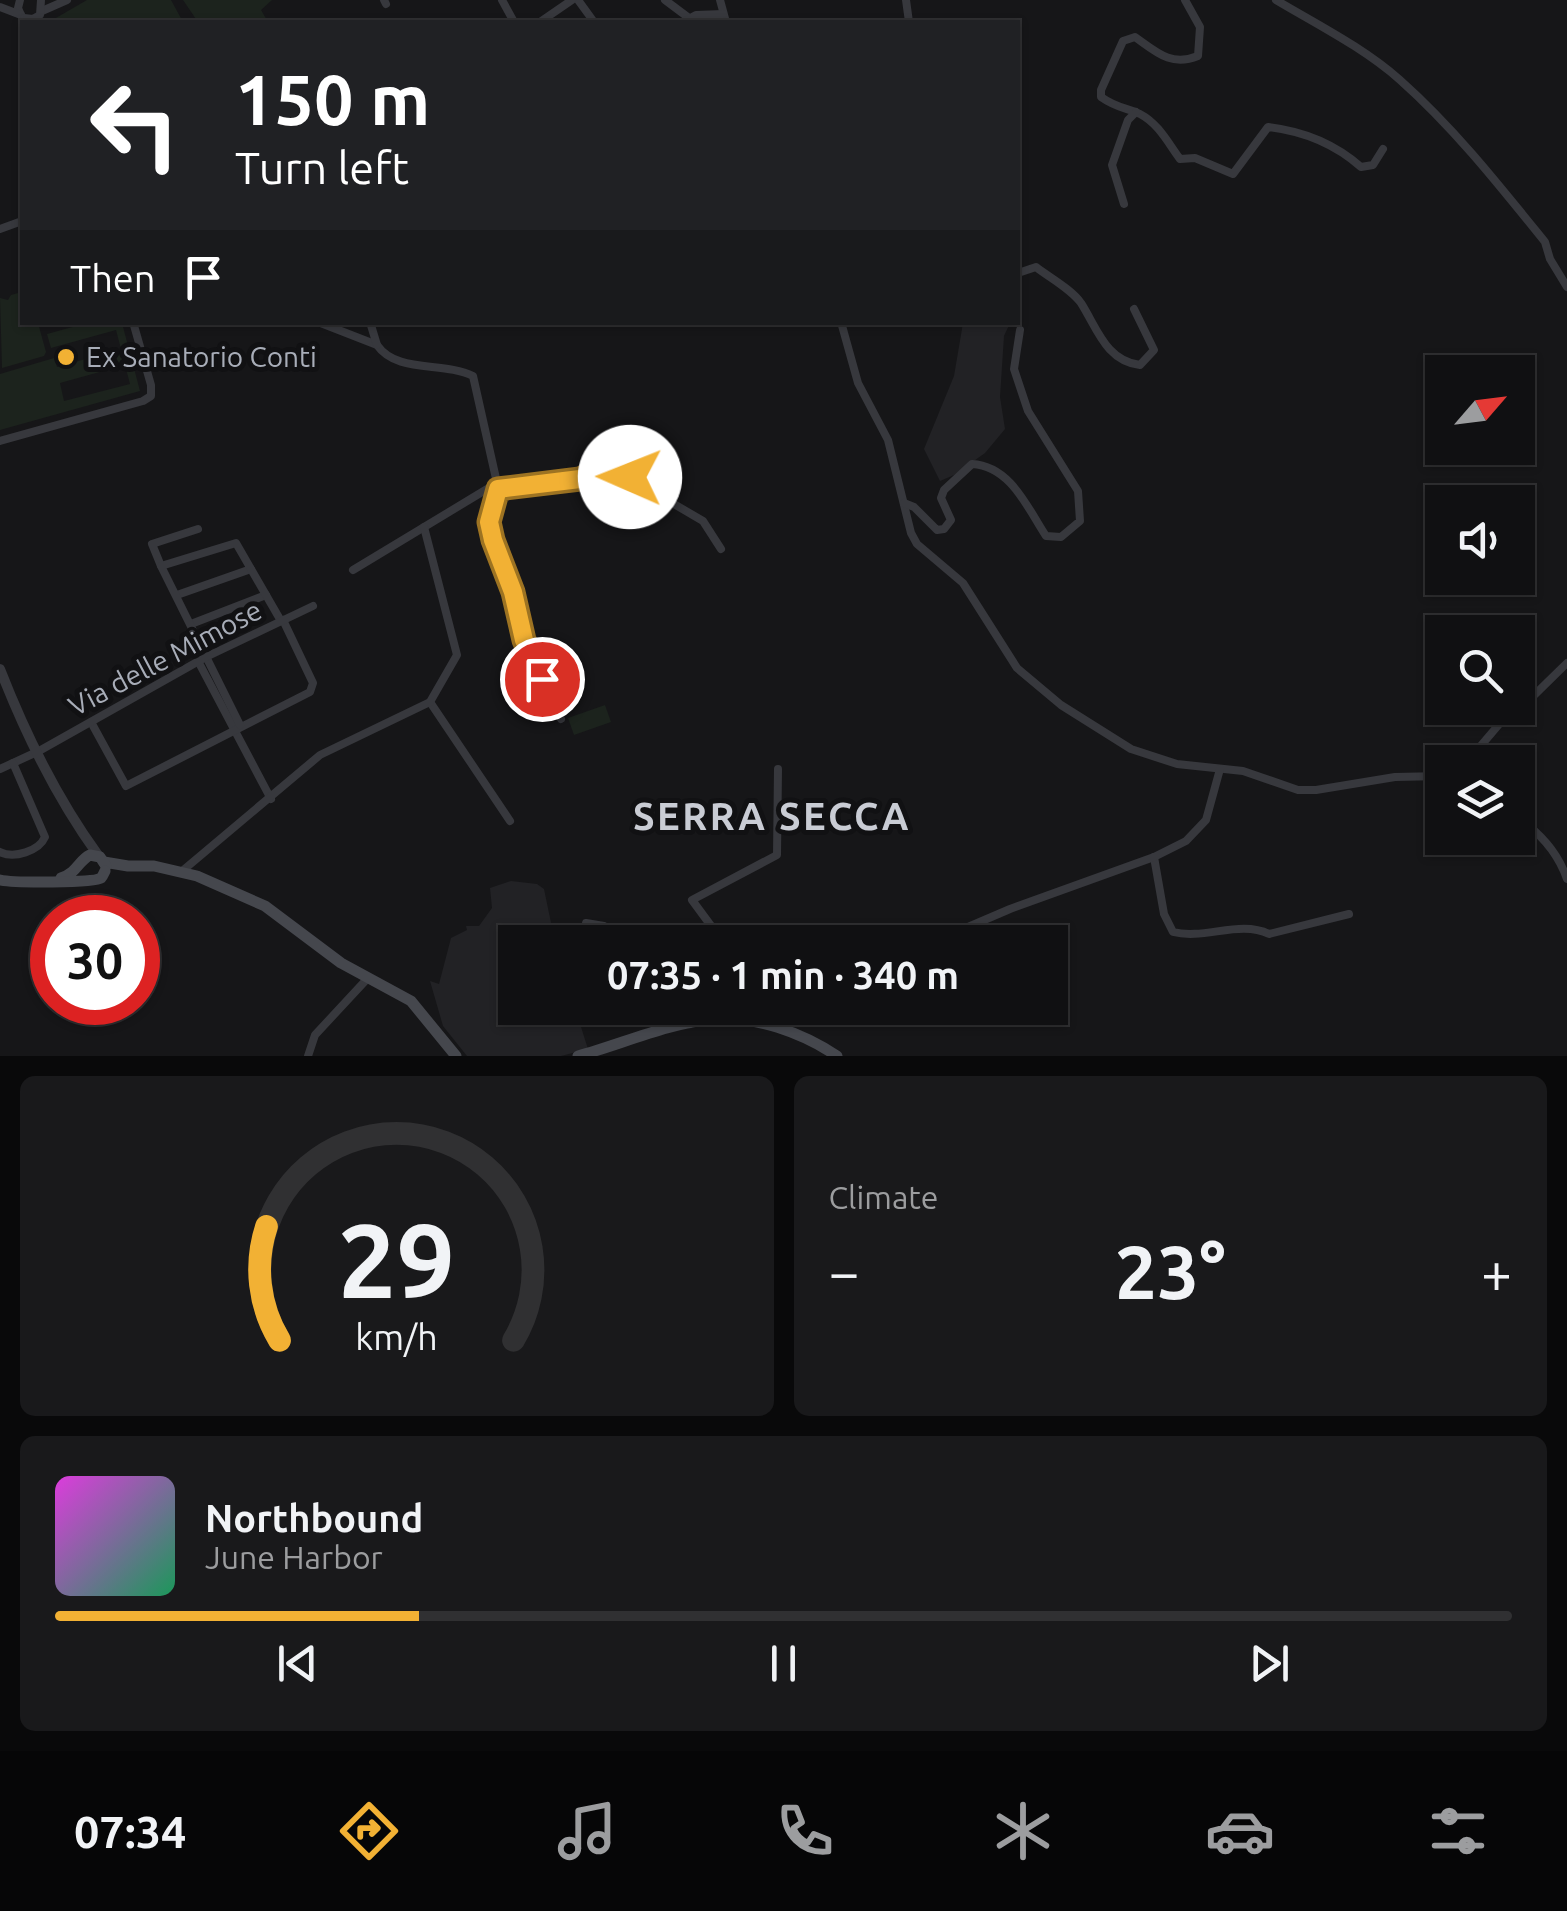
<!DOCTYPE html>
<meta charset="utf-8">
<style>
body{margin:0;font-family:Ubuntu,sans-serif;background:#19191b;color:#f1f3f6;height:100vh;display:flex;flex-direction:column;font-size:38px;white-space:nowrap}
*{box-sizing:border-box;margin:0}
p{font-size:32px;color:#9c9d9f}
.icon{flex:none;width:55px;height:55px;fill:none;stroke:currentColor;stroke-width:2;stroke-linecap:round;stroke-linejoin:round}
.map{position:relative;height:1056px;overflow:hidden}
.drawer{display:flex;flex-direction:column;gap:20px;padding:20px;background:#09090a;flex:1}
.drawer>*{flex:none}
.top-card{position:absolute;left:20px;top:20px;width:1000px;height:305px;border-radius:0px;box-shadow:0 2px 8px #0004,0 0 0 2px #303032;background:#202124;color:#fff;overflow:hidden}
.needle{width:65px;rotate:62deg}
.buttons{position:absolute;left:1425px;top:355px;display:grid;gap:20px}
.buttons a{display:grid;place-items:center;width:110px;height:110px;border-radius:0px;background:#101012;box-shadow:0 2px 8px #0004,0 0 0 2px #303032;font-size:50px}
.speed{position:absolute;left:30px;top:895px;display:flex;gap:20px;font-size:50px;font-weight:700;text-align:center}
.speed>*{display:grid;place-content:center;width:130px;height:130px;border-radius:50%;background:#101012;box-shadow:0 2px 8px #0004,0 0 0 2px #303032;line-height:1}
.speed .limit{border:15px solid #d22;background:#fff;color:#111}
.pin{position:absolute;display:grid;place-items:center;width:85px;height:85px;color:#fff;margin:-42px;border:5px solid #fff;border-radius:50%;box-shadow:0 2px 10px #0007}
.me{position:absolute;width:110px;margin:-55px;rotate:271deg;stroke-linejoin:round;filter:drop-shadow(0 0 8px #0008)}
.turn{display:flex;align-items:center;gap:35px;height:210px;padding:0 50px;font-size:45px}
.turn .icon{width:130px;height:130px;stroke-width:2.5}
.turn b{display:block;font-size:70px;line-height:85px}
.then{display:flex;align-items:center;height:95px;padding:0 50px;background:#0003;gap:20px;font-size:38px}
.big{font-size:75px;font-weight:700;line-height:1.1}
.drawer .card{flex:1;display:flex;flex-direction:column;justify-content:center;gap:15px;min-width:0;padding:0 35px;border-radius:15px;background:#19191b}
.drawer .dial{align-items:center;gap:0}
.dial svg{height:260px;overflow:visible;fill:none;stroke:#303032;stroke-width:7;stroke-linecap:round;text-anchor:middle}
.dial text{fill:#f1f3f6;stroke:none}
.song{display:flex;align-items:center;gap:30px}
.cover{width:120px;height:120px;border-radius:15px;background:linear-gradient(135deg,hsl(300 70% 55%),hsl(150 70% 35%))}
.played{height:10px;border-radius:5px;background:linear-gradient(90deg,#f2b134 25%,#303032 25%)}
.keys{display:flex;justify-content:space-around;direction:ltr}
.heat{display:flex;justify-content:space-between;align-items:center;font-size:55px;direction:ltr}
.drawer .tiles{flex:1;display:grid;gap:20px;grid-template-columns:1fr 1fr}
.card:last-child{grid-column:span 2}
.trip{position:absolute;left:498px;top:925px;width:570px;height:100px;border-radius:0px;background:#101012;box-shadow:0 2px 8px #0004,0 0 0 2px #303032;font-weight:700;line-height:100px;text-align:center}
.tab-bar{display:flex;height:160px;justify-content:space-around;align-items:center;background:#060607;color:#9c9d9f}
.tab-bar .icon{width:70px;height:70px}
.tab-bar .current{color:#f2b134}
.tab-bar b{font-size:45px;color:#f1f3f6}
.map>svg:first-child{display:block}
.built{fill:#222225}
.green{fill:#1c231d;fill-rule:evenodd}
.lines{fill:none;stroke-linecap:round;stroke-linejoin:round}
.minor{stroke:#37383d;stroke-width:8}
.tertiary{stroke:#37383d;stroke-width:10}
.secondary{stroke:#45474d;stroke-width:11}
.route-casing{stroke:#9d7322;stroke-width:25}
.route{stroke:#f2b134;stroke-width:18}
.poi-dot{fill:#f2b134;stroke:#111113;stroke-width:4}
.labels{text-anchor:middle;stroke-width:10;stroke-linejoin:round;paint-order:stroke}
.poi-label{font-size:28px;fill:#a8adb8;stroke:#111113;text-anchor:start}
.street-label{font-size:28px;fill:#a8adb8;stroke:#111113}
.district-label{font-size:38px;font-weight:bold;letter-spacing:2.5px;fill:#c9ccd4;stroke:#111113}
</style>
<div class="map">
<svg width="1567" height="1056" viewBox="0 0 1567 1056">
<rect width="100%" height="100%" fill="#161618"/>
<!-- built -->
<g class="built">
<path d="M963,323H1010L1004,336L1000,397L1005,429L985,453L954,475L940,481L924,449L954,376Z"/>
<path d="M511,881L537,884L544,889L555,942H515V1008H575L588,1049L561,1056H467L443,1026L430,981L439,984L451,938L467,930L466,926H479L492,908L490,888Z"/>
</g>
<!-- green -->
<g class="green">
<path d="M87,0H171L183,22H49Z"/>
<path d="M183,0H272L261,10L268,22H198Z"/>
<path d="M22,292V322L38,323L46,352L44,356L2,368L0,298L8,300L11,295Z"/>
<path d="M87,323H122L140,391L0,430V374L54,358L57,367L121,349L116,330L51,348L47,334ZM125,365L130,384L64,401L60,383Z"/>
<path d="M605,705L611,722L574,735L568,718Z"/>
</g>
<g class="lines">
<!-- minor -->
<g class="minor">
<path d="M20,0L18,8L21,15"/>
<path d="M384,0L386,4"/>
<path d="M502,0L514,22"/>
<path d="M578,0L594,22"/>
<path d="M665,0L689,18"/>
<path d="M720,0L726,22"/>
<path d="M906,0L909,22"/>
<path d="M1185,0L1200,27L1198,56C1171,67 1156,52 1135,37L1123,41L1101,90V97C1118,109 1126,107 1140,114C1159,124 1168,143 1180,159L1195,158L1233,174L1268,127C1303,131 1335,144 1361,167L1373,165L1383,149"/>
<path d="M1276,0C1318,25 1364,48 1400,80C1454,128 1499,185 1545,242L1550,259L1567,287"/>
<path d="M0,7L21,15"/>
<path d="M42,11L67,0"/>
<path d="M24,18L33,19L40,15L41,0"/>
<path d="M540,22L572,0"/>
<path d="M683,22L696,15L723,14"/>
<path d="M1124,204L1112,165L1128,120L1136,112"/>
<path d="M0,229L22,221"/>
<path d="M1018,273L1036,267C1050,278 1071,289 1081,303C1097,328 1106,361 1140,365L1154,350L1134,309"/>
<path d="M318,322L377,345C397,374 443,361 473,376L497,483"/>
<path d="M370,322L377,345"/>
<path d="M841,322L858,383L888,440L911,533L917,544L963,583L1017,668L1061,705L1131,749L1177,764L1243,771L1298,790H1316L1395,777L1442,776"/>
<path d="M0,441L143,401L151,396V385L133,322"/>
<path d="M497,483L498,489C536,487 574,482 609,466L703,521L721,549"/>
<path d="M498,489L489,521L493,540L513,592L524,640L561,719"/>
<path d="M904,503L914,507L937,530L944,529L951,520L941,498L944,490L972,464C1011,466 1028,509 1046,536L1061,537L1080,521L1078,491L1028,411L1014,369L1020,330"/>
<path d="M161,566L152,544L198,529"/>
<path d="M353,570L497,483"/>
<path d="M177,595L251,569"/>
<path d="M191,624L266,595"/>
<path d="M198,661L271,799"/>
<path d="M430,702L510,821"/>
<path d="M91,722L126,786L310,692L313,683L283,620"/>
<path d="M240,725L161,566L236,543L281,621"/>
<path d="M1450,762H1458"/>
<path d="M1467,762L1501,722L1520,709L1567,663"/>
<path d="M0,769L39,751L206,657L313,606"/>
<path d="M1518,818C1540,833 1558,853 1567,879"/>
<path d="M0,852C14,859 39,851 45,837L13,763"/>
<path d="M1154,857L1164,914L1173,932C1204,940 1240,920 1269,934L1349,914"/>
<path d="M181,872L320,755L430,702L457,655L424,527"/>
<path d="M586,923L604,926L626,942"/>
<path d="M723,942L692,900L777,855L778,769"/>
<path d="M933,942L1010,909L1154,857L1186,841L1206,820L1220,769"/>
<path d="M678,1008L690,1024"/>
<path d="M757,1008L777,1025"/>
<path d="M308,1056L315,1035L367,979"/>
</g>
<!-- tertiary -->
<path class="tertiary" d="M0,669C25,733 58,800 98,855"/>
<!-- secondary -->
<g class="secondary">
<path d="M104,862L128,866H154L197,876L265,906L341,963L411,1001L456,1056"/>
<path d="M61,878C78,872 78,861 90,855L100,857L106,866"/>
<path d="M0,880C13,883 94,883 101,878C103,876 104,873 105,871"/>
<path d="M578,1056C622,1044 668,1023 713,1019C754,1015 803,1033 837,1056"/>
</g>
</g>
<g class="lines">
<defs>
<path id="route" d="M542,679L524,640L513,592L493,540L489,522L498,489L580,479L609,466L630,477"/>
</defs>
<!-- route casing -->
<use href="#route" class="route-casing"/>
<!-- route -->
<use href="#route" class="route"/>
</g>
<!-- markers -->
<circle class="poi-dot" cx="66" cy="357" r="10"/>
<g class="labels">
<!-- poi labels -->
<g class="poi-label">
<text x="86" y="367">Ex Sanatorio Conti</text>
</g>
<!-- street labels -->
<g class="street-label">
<text transform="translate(165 658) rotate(-28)" y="10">Via delle Mimose</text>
</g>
<!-- district labels -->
<g class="district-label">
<text x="772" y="830">SERRA SECCA</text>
</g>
</g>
</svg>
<div class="buttons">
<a><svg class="needle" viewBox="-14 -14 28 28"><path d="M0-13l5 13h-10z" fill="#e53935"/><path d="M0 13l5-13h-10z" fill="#9c9d9f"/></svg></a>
<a><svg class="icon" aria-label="sound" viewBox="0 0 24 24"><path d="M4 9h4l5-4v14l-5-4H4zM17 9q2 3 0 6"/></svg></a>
<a><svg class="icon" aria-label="search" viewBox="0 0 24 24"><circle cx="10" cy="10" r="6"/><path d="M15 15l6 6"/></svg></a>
<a><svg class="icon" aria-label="layers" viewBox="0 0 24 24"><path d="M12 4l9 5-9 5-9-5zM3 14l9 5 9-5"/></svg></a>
</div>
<div class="speed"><div class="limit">30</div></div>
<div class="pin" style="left:542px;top:679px;background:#d93025"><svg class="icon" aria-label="arrive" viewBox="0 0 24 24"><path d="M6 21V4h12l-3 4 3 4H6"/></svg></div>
<svg class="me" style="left:630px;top:477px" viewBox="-20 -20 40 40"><circle r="19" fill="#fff"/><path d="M0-13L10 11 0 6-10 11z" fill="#f2b134"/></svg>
<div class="trip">07:35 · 1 min · 340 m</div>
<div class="top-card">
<div class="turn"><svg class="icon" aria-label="left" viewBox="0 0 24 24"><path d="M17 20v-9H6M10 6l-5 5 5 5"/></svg><div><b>150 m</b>Turn left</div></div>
<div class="then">Then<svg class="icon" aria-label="arrive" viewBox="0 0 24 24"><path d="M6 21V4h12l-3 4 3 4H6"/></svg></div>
</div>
</div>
<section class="drawer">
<div class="tiles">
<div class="card dial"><svg viewBox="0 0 100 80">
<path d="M14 69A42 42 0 1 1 86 69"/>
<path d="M14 69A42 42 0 0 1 10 34" stroke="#f2b134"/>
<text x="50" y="56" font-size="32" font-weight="700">29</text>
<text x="50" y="72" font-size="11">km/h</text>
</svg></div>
<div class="card"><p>Climate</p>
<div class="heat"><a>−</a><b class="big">23°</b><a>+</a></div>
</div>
<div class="card">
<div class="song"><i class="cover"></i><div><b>Northbound</b><p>June Harbor</p></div></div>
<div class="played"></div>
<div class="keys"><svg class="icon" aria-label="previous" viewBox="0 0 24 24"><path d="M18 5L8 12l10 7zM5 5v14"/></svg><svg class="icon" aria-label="pause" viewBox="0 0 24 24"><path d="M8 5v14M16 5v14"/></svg><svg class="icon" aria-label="next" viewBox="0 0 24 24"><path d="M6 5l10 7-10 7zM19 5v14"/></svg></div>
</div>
</div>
</section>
<nav class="tab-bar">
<b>07:34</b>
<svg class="icon current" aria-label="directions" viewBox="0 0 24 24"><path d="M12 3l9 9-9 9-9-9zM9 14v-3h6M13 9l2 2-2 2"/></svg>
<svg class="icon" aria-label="music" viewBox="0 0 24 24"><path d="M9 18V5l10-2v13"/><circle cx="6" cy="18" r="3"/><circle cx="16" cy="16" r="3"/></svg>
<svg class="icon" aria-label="phone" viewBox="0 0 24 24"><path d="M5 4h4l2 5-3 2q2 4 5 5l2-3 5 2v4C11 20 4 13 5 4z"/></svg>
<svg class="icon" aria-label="climate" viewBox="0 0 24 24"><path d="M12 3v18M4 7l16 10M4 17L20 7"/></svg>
<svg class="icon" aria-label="car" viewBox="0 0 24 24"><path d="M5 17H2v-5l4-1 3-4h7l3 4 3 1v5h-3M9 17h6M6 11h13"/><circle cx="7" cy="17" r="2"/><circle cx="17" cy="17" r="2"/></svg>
<svg class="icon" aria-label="filters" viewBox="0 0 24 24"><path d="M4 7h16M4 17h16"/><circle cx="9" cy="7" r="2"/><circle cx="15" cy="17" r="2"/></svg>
</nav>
